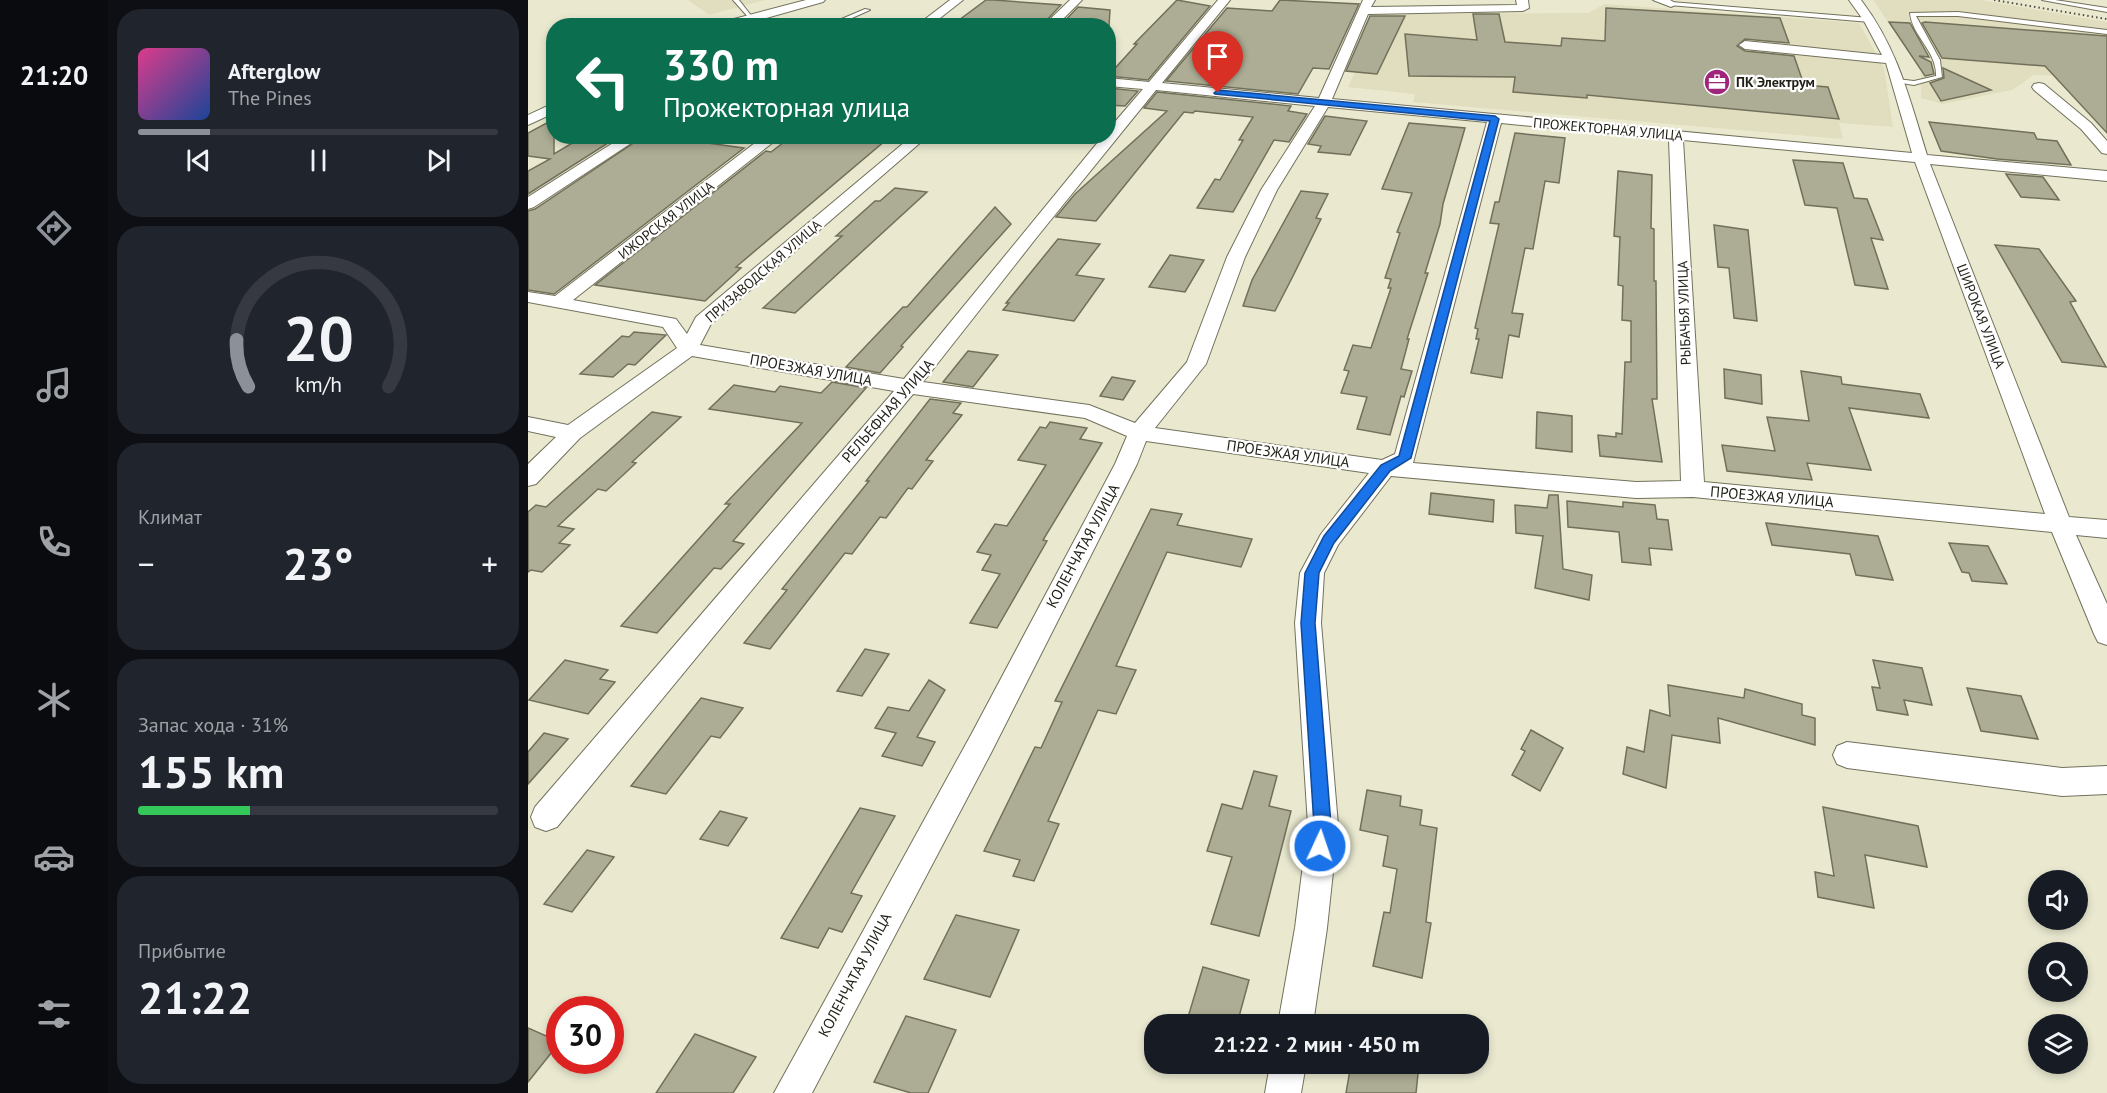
<!DOCTYPE html>
<html lang="ru">
<meta charset="utf-8">
<style>
body{margin:0;font-family:"PT Sans",sans-serif;background:#20242c;color:#f1f3f6;height:100vh;display:flex;flex-direction:column;font-size:22px;white-space:nowrap}
*{box-sizing:border-box;margin:0}
p{font-size:20px;color:#9ea1a6}
.icon{flex:none;width:33px;height:33px;fill:none;stroke:currentColor;stroke-width:2;stroke-linecap:round;stroke-linejoin:round}
.map{position:relative;flex:1;overflow:hidden}
.panel{display:flex;flex-direction:column;gap:9px;padding:9px;background:#0d0f14;width:420px}
.panel>*{flex:none}
.top-card{position:absolute;left:18px;top:18px;width:570px;height:126px;border-radius:24px;box-shadow:0 3px 9px #0003;background:#0b6e4f;color:#fff;overflow:hidden}
.tools{position:absolute;left:1500px;top:870px;display:grid;gap:12px}
.tools a{display:grid;place-items:center;width:60px;height:60px;border-radius:50%;background:#171b24;box-shadow:0 3px 9px #0003;font-size:30px}
.speed{position:absolute;left:18px;top:996px;display:flex;gap:12px;font-size:30px;font-weight:700;text-align:center}
.speed>*{display:grid;place-content:center;width:78px;height:78px;border-radius:50%;background:#171b24;box-shadow:0 3px 9px #0003;line-height:1}
.speed .limit{border:9px solid #d22;background:#fff;color:#111}
.pin{position:absolute;display:grid;place-items:center;width:51px;height:51px;color:#fff;margin:-62px -26px;border-radius:50% 50% 50% 0;rotate:-45deg;box-shadow:0 0 6px #0007}
.pin .icon{rotate:45deg}
.me{position:absolute;width:66px;margin:-33px;rotate:3deg;stroke-linejoin:round;filter:drop-shadow(0 0 4px #0008)}
.turn{display:flex;align-items:center;gap:21px;height:126px;padding:0 18px;font-size:27px}
.turn .icon{width:78px;height:78px;stroke-width:2.5}
.turn b{display:block;font-size:42px;line-height:51px}
.big{font-size:45px;font-weight:700;line-height:1.1}
.panel .widget{flex:1;display:flex;flex-direction:column;justify-content:center;gap:9px;min-width:0;padding:0 21px;border-radius:24px;background:#20242c}
.panel .dial{align-items:center;gap:0}
.dial svg{height:156px;overflow:visible;fill:none;stroke:#363941;stroke-width:7;stroke-linecap:round;text-anchor:middle}
.dial text{fill:#f1f3f6;stroke:none}
.song{display:flex;align-items:center;gap:18px}
.cover{width:72px;height:72px;border-radius:9px;background:linear-gradient(135deg,hsl(330 70% 55%),hsl(220 70% 35%))}
.played{height:6px;border-radius:3px;background:linear-gradient(90deg,#8c9099 20%,#363941 20%)}
.keys{display:flex;justify-content:space-around;direction:ltr}
.heat{display:flex;justify-content:space-between;align-items:center;font-size:33px;direction:ltr}
.charge{height:9px;border-radius:4px;background:linear-gradient(90deg,#34c759 31%,#363941 0)}
.trip{position:absolute;left:616px;top:1014px;width:345px;height:60px;border-radius:24px;background:#171b24;box-shadow:0 3px 9px #0003;font-weight:700;line-height:60px;text-align:center}
main{display:flex;flex:1;min-height:0}
.tabs{display:flex;flex-direction:column;width:108px;justify-content:space-around;align-items:center;background:#090b0e;color:#9ea1a6}
.tabs .icon{width:42px;height:42px}
.tabs .current{color:#8c9099}
.tabs b{font-size:27px;color:#f1f3f6}
.map>svg:first-child{display:block}
.built{fill:#e0debe}
.building{fill:#adac94;stroke:#72705a;stroke-width:1.5}
.lines{fill:none;stroke-linecap:round;stroke-linejoin:round}
.service-casing{stroke:#72715b;stroke-width:2}
.minor-casing{stroke:#72715b;stroke-width:2}
.service{fill:#fff;fill-rule:evenodd}
.minor{fill:#fff;fill-rule:evenodd}
.rail{stroke:#515043;stroke-width:2;stroke-dasharray:1.5 3;stroke-linecap:butt}
.route{fill:#1a73e8;stroke:#114b97;stroke-width:1.5}
.labels{text-anchor:middle;stroke-width:4.5;stroke-linejoin:round;paint-order:stroke}
.far-poi-label{font-size:14px;font-weight:bold;fill:#201f16;stroke:#fff;text-anchor:start}
.far-street-label{font-size:14px;fill:#201f16;stroke:#fff}
.street-label{font-size:15px;fill:#201f16;stroke:#fff}
</style>
<main>
<nav class="tabs">
<b>21:20</b>
<svg class="icon current" aria-label="directions" viewBox="0 0 24 24"><path d="M12 3l9 9-9 9-9-9zM9 14v-3h6M13 9l2 2-2 2"/></svg>
<svg class="icon" aria-label="music" viewBox="0 0 24 24"><path d="M9 18V5l10-2v13"/><circle cx="6" cy="18" r="3"/><circle cx="16" cy="16" r="3"/></svg>
<svg class="icon" aria-label="phone" viewBox="0 0 24 24"><path d="M5 4h4l2 5-3 2q2 4 5 5l2-3 5 2v4C11 20 4 13 5 4z"/></svg>
<svg class="icon" aria-label="climate" viewBox="0 0 24 24"><path d="M12 3v18M4 7l16 10M4 17L20 7"/></svg>
<svg class="icon" aria-label="car" viewBox="0 0 24 24"><path d="M5 17H2v-5l4-1 3-4h7l3 4 3 1v5h-3M9 17h6M6 11h13"/><circle cx="7" cy="17" r="2"/><circle cx="17" cy="17" r="2"/></svg>
<svg class="icon" aria-label="filters" viewBox="0 0 24 24"><path d="M4 7h16M4 17h16"/><circle cx="9" cy="7" r="2"/><circle cx="15" cy="17" r="2"/></svg>
</nav>
<section class="panel">
<div class="widget">
<div class="song"><i class="cover"></i><div><b>Afterglow</b><p>The Pines</p></div></div>
<div class="played"></div>
<div class="keys"><svg class="icon" aria-label="previous" viewBox="0 0 24 24"><path d="M18 5L8 12l10 7zM5 5v14"/></svg><svg class="icon" aria-label="pause" viewBox="0 0 24 24"><path d="M8 5v14M16 5v14"/></svg><svg class="icon" aria-label="next" viewBox="0 0 24 24"><path d="M6 5l10 7-10 7zM19 5v14"/></svg></div>
</div>
<div class="widget dial"><svg viewBox="0 0 100 80">
<path d="M14 69A42 42 0 1 1 86 69"/>
<path d="M14 69A42 42 0 0 1 8 45" stroke="#8c9099"/>
<text x="50" y="56" font-size="32" font-weight="700">20</text>
<text x="50" y="72" font-size="11">km/h</text>
</svg></div>
<div class="widget"><p>Климат</p>
<div class="heat"><a>−</a><b class="big">23°</b><a>+</a></div>
</div>
<div class="widget"><p>Запас хода · 31%</p><b class="big">155 km</b><div class="charge"></div></div>
<div class="widget"><p>Прибытие</p><b class="big">21:22</b></div>
</section>
<div class="map">
<svg width="1579" height="1093" viewBox="0 0 1579 1093">
<rect width="100%" height="100%" fill="#eae9d0"/>
<!-- built -->
<g class="built">
<path d="M160,0H237L181,15Z"/>
<path d="M1345,0H1453L1579,22V77L1506,75L1484,90L1415,104L1393,98V70Z"/>
<path d="M1077,4L1331,23L1356,68L1365,127L1311,123L1315,139L885,102L887,94L820,87L854,14L1060,13Z"/>
</g>
<!-- building -->
<g class="building">
<path d="M458,0H466L533,5L513,26H423Z"/>
<path d="M649,0L682,6L620,80L580,76L609,44H606Z"/>
<path d="M752,0L831,4L801,69L785,68L770,94L638,81L699,8L744,11Z"/>
<path d="M550,7L582,10L581,26H532Z"/>
<path d="M1078,8L1252,18L1261,43L1217,39L1209,46L1217,51L1266,56L1276,85L1300,87L1311,119L1059,95V98L985,92L987,77L881,76L877,34L949,40L945,14H971L977,42L1033,46L1034,38L1077,41Z"/>
<path d="M842,16H877L849,74L818,71Z"/>
<path d="M1361,22L1382,23L1401,57L1391,56L1403,62L1406,74L1397,76Z"/>
<path d="M1397,22L1579,36V133L1517,66L1414,58L1394,23Z"/>
<path d="M1415,68L1463,90L1413,101L1402,83L1416,78Z"/>
<path d="M580,88L610,91L597,106L580,105Z"/>
<path d="M629,92L763,106L760,111L779,114L761,142L746,140L705,212L669,208L687,179L692,180L715,140H711L725,117L667,111L665,113L656,112L568,221L528,217L547,194L639,111L616,108Z"/>
<path d="M797,116L839,121L822,155L790,152L793,146L780,144Z"/>
<path d="M26,119V154L56,136H91L0,194V171L22,159L0,156V133Z"/>
<path d="M1401,122L1506,133L1509,139L1529,141L1543,165L1469,159L1413,151Z"/>
<path d="M881,123L937,128L915,204L912,224L897,273H900L879,339H881L873,369L884,371L876,397L873,396L862,435L829,429L839,397L813,393L821,371L816,370L825,345L843,348L863,288H860L863,279L857,278L872,233L869,232L884,193L854,189Z"/>
<path d="M987,133L1037,138L1031,183L1017,181L1005,249L997,248L984,313L995,314L991,337L981,335L974,378L943,373L951,339H948L950,329L947,328L971,224L962,223L967,202H971Z"/>
<path d="M116,136H164L158,140L216,148L26,294L0,290V211L7,209Z"/>
<path d="M264,136H323L358,140L208,267L213,268L177,301L67,285L238,151L243,152Z"/>
<path d="M1265,160L1315,163L1326,198L1339,199L1355,240L1343,238L1360,289L1327,285L1309,208L1277,205Z"/>
<path d="M1090,171L1124,175L1123,228L1126,229V281H1128L1129,399H1124L1134,462L1072,456L1070,435L1088,437V433L1094,434L1097,362H1103V321L1094,320L1095,286L1090,285L1092,237L1086,236Z"/>
<path d="M1478,174L1515,177L1531,200L1493,197Z"/>
<path d="M367,188L399,192L267,313L235,308L314,236H308L347,201H352Z"/>
<path d="M773,191L800,194L788,218L793,219L765,276L747,311L715,306L724,280Z"/>
<path d="M467,207L483,224L373,346L375,347L352,373L318,367L375,307H379Z"/>
<path d="M1186,225L1220,230L1229,321L1206,318L1201,268L1190,267Z"/>
<path d="M530,239L572,244L548,275L576,279L546,321L475,310L481,303H478Z"/>
<path d="M1467,245L1511,249L1548,301L1542,302L1578,367L1534,362Z"/>
<path d="M642,255L676,260L657,292L621,287Z"/>
<path d="M106,332L138,335L107,365L100,364L85,377L52,374L94,336L101,337Z"/>
<path d="M440,351L470,355L445,387L415,382Z"/>
<path d="M1196,369L1233,375L1234,404L1197,398Z"/>
<path d="M1273,371L1313,377L1314,384L1392,394L1401,418L1321,408L1343,470L1279,463L1284,480L1199,471L1194,445L1247,451L1239,417L1281,421Z"/>
<path d="M584,377L607,381L595,400L572,396Z"/>
<path d="M304,382L338,388L205,541L216,544L193,569L186,568L129,633L93,626L202,504H197L274,423L181,409L206,385L247,392L252,386L293,393Z"/>
<path d="M402,399L433,403L425,413L434,415L398,460L405,461L384,489L380,488L358,518L352,517L324,554L317,553L242,649L216,643L259,590L254,589L341,481H338Z"/>
<path d="M124,412L153,417L104,462L108,463L78,491L70,489L30,526L46,529L31,543L42,545L14,572L3,570L0,572V512L8,505L18,507Z"/>
<path d="M1009,412L1044,416V452L1008,448Z"/>
<path d="M522,422L559,428L552,439L574,443L515,540L519,541L469,628L442,623L472,574L454,570L463,555L449,552L467,524L479,526L518,465L490,460L512,427L518,428Z"/>
<path d="M903,493L966,500L965,522L901,514Z"/>
<path d="M1021,495H1030L1035,569L1064,575L1061,600L1007,588L1015,536L988,533L987,505L1019,508Z"/>
<path d="M1039,501L1095,507V502L1127,505L1129,519L1140,520L1144,550L1121,548L1123,565L1094,562L1091,532L1040,527Z"/>
<path d="M623,509L654,514L649,525L724,539L713,567L639,552L588,666L608,670L588,714L570,710L520,821L531,824L506,881L485,876L492,860L456,851L507,747L513,748L534,702L527,701Z"/>
<path d="M1238,523L1350,536L1365,580L1328,575L1322,554L1244,545Z"/>
<path d="M1421,543L1460,546L1479,584L1444,581L1441,573L1434,572Z"/>
<path d="M337,649L361,654L334,696L309,691Z"/>
<path d="M37,660L80,670L72,679L87,682L60,714L1,700Z"/>
<path d="M1345,660L1394,668L1404,705L1376,700L1380,715L1349,710L1344,687L1352,688Z"/>
<path d="M401,680L417,690L389,737L407,742L394,766L354,756L368,733L347,728L360,707L381,711Z"/>
<path d="M1140,685L1216,698L1217,689L1274,704V715L1287,718V745L1190,718L1192,743L1144,735L1138,788L1095,774L1099,747L1116,752L1122,710L1142,716Z"/>
<path d="M1439,688L1493,696L1510,739L1453,731Z"/>
<path d="M173,698L215,708L192,738L183,736L138,794L103,786Z"/>
<path d="M1003,730L1035,748L1012,791L984,775L997,751L993,749Z"/>
<path d="M16,733L40,739L0,784V752Z"/>
<path d="M726,771L749,776L741,806L763,811L731,936L683,924L704,857L679,851L694,804L714,809Z"/>
<path d="M839,790L873,796L872,806L894,810L892,825L909,828L898,922L903,923L894,978L845,966L856,912L862,913L869,869L855,866L860,836L832,830Z"/>
<path d="M1295,807L1390,826L1399,867L1337,855L1346,908L1290,897L1287,872L1306,876Z"/>
<path d="M332,808L367,816L323,893L334,896L314,932L301,928L290,948L253,938Z"/>
<path d="M192,811L219,818L200,846L172,839Z"/>
<path d="M59,850L86,857L44,912L16,904Z"/>
<path d="M428,915L491,930L462,997L396,979Z"/>
<path d="M675,967L721,980L709,1024H658Z"/>
<path d="M378,1016L428,1030L400,1093H383L346,1082Z"/>
<path d="M0,1028L32,1042L0,1082Z"/>
<path d="M167,1034L228,1057L205,1093H128Z"/>
<path d="M823,1064H891L888,1093H818Z"/>
</g>
<g class="lines">
<defs>
<g id="service">
<path d="M205,0H211L225,18H221Z"/>
<path d="M1514,0H1527L1579,8V12Z"/>
<path d="M1143,2L1342,18L1345,20L1342,22L1141,5Z"/>
<path d="M337,9L342,10L306,26H297Z"/>
<path d="M1430,12L1579,30V34L1430,16H1388L1412,60L1414,77L1386,85L1367,82V80L1369,79L1386,81L1408,76C1409,51 1384,36 1382,13Z"/>
</g>
<g id="minor">
<path d="M278,0H297L295,2L210,26H194L206,19Z"/>
<path d="M422,0H435L402,26H388Z"/>
<path d="M542,0H554L528,26H515Z"/>
<path d="M690,0H702L634,83L791,98L835,0H847L843,7L989,5L988,0H1000L1001,8L995,11L840,14L804,99L1384,153L1358,63L1217,49L1211,45L1217,41L1354,55L1336,21L1321,0H1333C1370,49 1381,97 1399,155L1579,171V181L1402,164L1541,517L1579,520V538L1548,535L1579,604V645L1570,642L1566,634L1524,532L1165,497L1108,498L863,476L810,545L796,573L793,623L810,825L799,928L785,1024H750L767,928L780,825L767,623L772,573L793,534L841,473L618,441L609,464L464,751L284,1093H246L444,733L587,464L599,436L557,418L385,394L29,827L18,831L7,827L3,817L7,807L366,391L164,356L52,438L8,484L0,486V464L28,437L0,431V417L40,425L149,348L135,327L0,302V292L27,296L236,136H253L45,300L148,319L159,334L168,317L384,136H400L183,324L172,345L376,379L575,136H580V130L615,89L580,86V78L621,82ZM628,90L787,106L733,190L699,257L659,362L607,423L561,405L395,382L509,237ZM800,107L959,122L867,454L854,460L627,428L678,364L717,257L749,190ZM973,123L1141,139L1153,481L1108,482L885,463ZM1155,140L1387,162L1517,514L1176,482Z"/>
<path d="M1125,0H1142L1149,4L1143,7Z"/>
<path d="M1511,83L1516,84L1563,123L1579,141V154L1574,153L1553,129L1506,90L1504,87L1506,84Z"/>
<path d="M26,103V113L0,125V115Z"/>
<path d="M96,136H114L6,207L0,209V197Z"/>
<path d="M1319,742L1534,768L1579,766V794L1534,796L1319,768L1309,764L1305,755L1309,746Z"/>
<path d="M742,1064H778L773,1093H737Z"/>
</g>
</defs>
<!-- service casing -->
<use href="#service" class="service-casing"/>
<!-- minor casing -->
<use href="#minor" class="minor-casing"/>
<!-- service -->
<use href="#service" class="service"/>
<!-- minor -->
<use href="#minor" class="minor"/>
<!-- rail -->
<path class="rail" d="M1466,0L1579,19"/>
</g>
<!-- route -->
<path class="route" d="M690,90L967,116L971,119L883,458L862,471L806,543L791,573L787,623L803,825L799,852L792,854L786,852L783,846L786,825L773,623L777,573L796,536L853,465L871,456L962,121L687,94L686,93Z"/>
<!-- icons -->
<defs>
<symbol id="office-disc" viewBox="-11 -11 22 22"><circle r="9.5" fill="#9f257b" stroke="#fff"/><path d="M-6-3h4V-5.5h4V-3h4V5H-6ZM-1-4.5V-3h2v-1.5ZM-6 0V1H6V0Z" fill="#fff"/></symbol>
</defs>
<g fill-rule="evenodd">
<use href="#office-disc" x="1174" y="67" width="30" height="30"/>
</g>
<g class="labels">
<!-- far-poi labels -->
<g class="far-poi-label">
<text x="1208" y="87">ПК Электрум</text>
</g>
<!-- far-street labels -->
<g class="far-street-label">
<text transform="translate(1080 129) rotate(5)" y="5">ПРОЖЕКТОРНАЯ УЛИЦА</text>
<text transform="translate(138 220) rotate(-38)" y="5">ИЖОРСКАЯ УЛИЦА</text>
<text transform="translate(235 271) rotate(-41)" y="5">ПРИЗАВОДСКАЯ УЛИЦА</text>
<text transform="translate(1156 313) rotate(-92)" y="5">РЫБАЧЬЯ УЛИЦА</text>
<text transform="translate(1453 316) rotate(69)" y="5">ШИРОКАЯ УЛИЦА</text>
</g>
<!-- street labels -->
<g class="street-label">
<text transform="translate(283 370) rotate(10)" y="5">ПРОЕЗЖАЯ УЛИЦА</text>
<text transform="translate(360 411) rotate(-49)" y="5">РЕЛЬЕФНАЯ УЛИЦА</text>
<text transform="translate(760 454) rotate(8)" y="5">ПРОЕЗЖАЯ УЛИЦА</text>
<text transform="translate(1244 497) rotate(5)" y="5">ПРОЕЗЖАЯ УЛИЦА</text>
<text transform="translate(555 546) rotate(-62)" y="5">КОЛЕНЧАТАЯ УЛИЦА</text>
<text transform="translate(327 975) rotate(-62)" y="5">КОЛЕНЧАТАЯ УЛИЦА</text>
</g>
</g>
</svg>
<div class="tools">
<a><svg class="icon" aria-label="sound" viewBox="0 0 24 24"><path d="M4 9h4l5-4v14l-5-4H4zM17 9q2 3 0 6"/></svg></a>
<a><svg class="icon" aria-label="search" viewBox="0 0 24 24"><circle cx="10" cy="10" r="6"/><path d="M15 15l6 6"/></svg></a>
<a><svg class="icon" aria-label="layers" viewBox="0 0 24 24"><path d="M12 4l9 5-9 5-9-5zM3 14l9 5 9-5"/></svg></a>
</div>
<div class="speed"><div class="limit">30</div></div>
<div class="pin" style="left:690px;top:93px;background:#d93025"><svg class="icon" aria-label="arrive" viewBox="0 0 24 24"><path d="M6 21V4h12l-3 4 3 4H6"/></svg></div>
<svg class="me" style="left:792px;top:846px" viewBox="-20 -20 40 40"><circle r="17" fill="#1a73e8" stroke="#fff" stroke-width="3"/><path d="M0-11L8 9 0 5-8 9z" fill="#fff"/></svg>
<div class="trip">21:22 · 2 мин · 450 m</div>
<div class="top-card">
<div class="turn"><svg class="icon" aria-label="left" viewBox="0 0 24 24"><path d="M17 20v-9H6M10 6l-5 5 5 5"/></svg><div><b>330 m</b>Прожекторная улица</div></div>
</div>
</div>
</main>
